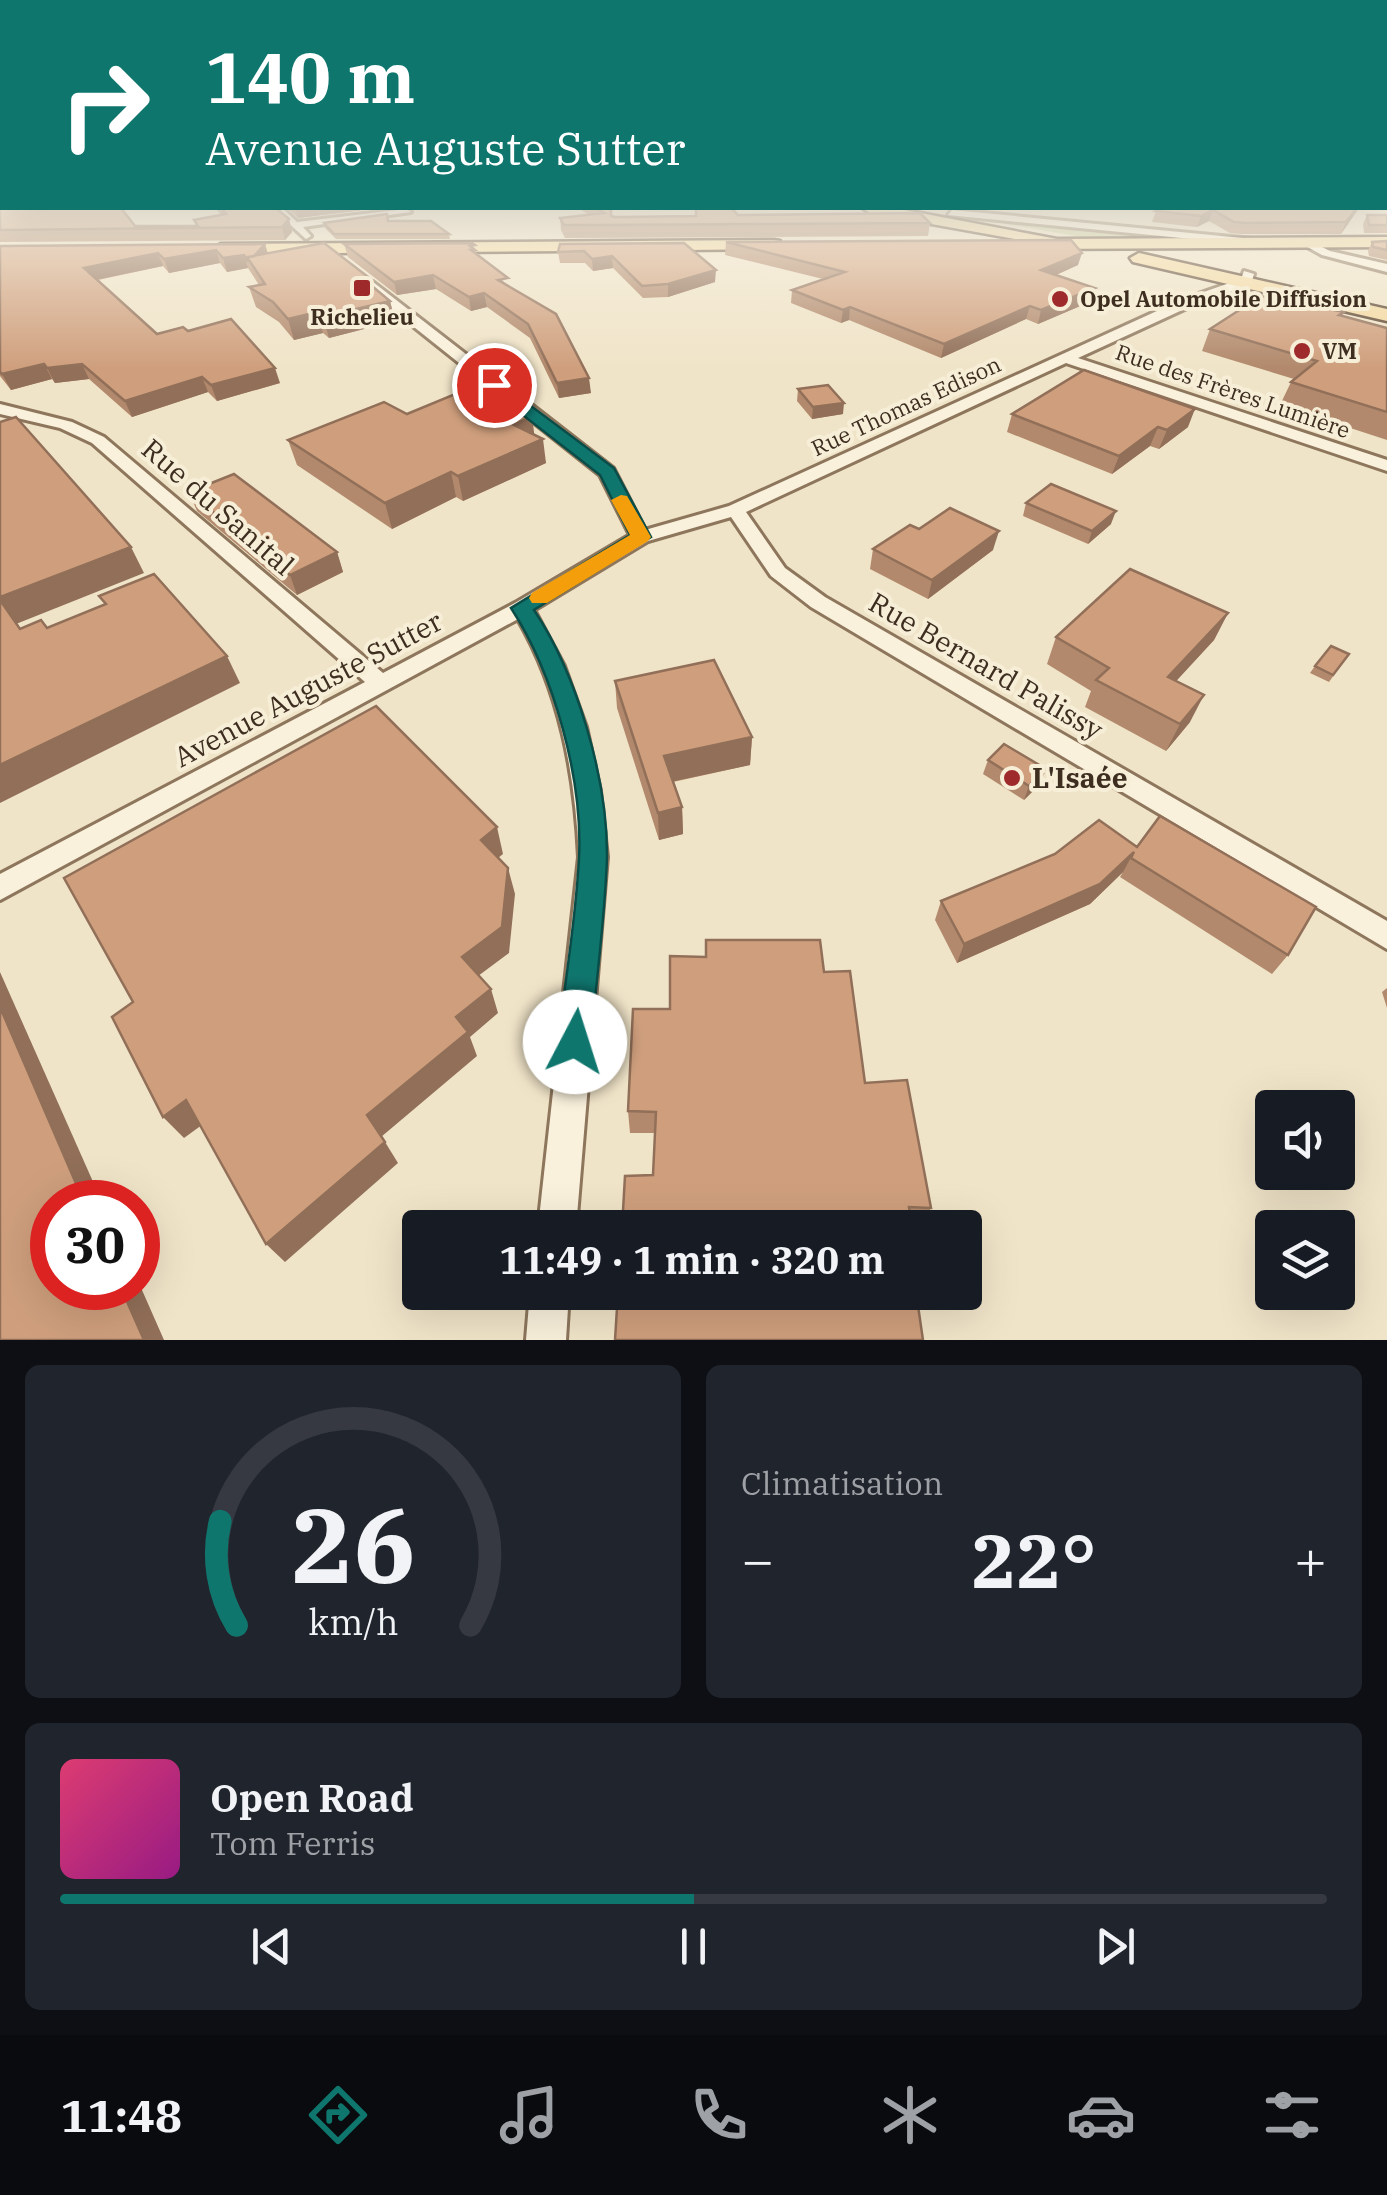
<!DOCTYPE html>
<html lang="fr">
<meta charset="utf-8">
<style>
body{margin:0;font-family:"IBM Plex Serif",serif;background:#20242c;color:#f1f3f6;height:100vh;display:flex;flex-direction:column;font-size:38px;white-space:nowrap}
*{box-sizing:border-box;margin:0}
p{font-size:32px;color:#9ea1a6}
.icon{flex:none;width:55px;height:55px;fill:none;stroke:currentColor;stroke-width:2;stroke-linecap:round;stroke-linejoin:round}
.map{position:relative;height:1340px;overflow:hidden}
.side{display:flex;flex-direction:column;gap:25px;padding:25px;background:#0d0f14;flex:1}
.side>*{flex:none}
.guide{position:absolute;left:0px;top:0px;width:1388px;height:210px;box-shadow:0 10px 40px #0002;background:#0f766e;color:#fff;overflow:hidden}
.controls{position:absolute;left:1255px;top:1090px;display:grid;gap:20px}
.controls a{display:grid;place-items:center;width:100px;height:100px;border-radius:10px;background:#171b24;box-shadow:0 10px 40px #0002;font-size:50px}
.speed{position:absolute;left:30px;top:1180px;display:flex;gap:20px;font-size:50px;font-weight:700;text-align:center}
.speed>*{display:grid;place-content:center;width:130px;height:130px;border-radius:50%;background:#171b24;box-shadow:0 10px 40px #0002;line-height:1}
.speed .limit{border:15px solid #d22;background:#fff;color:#111}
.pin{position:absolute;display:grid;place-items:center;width:85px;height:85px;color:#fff;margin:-42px;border:5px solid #fff;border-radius:50%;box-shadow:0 2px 10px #0007}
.me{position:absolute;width:110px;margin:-55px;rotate:5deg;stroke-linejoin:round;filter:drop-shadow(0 0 8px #0008)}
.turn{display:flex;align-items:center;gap:35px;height:210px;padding:0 40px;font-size:45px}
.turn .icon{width:130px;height:130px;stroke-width:2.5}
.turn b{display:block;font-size:70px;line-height:85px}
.big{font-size:75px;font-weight:700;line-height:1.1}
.side .card{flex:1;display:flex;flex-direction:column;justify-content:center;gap:15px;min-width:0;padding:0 35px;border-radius:15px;background:#20242c}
.side .dial{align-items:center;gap:0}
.dial svg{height:260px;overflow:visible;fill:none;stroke:#363941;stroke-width:7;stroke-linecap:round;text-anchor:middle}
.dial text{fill:#f1f3f6;stroke:none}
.song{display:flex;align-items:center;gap:30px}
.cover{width:120px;height:120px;border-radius:15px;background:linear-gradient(135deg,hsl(340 70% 55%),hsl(310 70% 35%))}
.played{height:10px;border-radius:5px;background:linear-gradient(90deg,#0f766e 50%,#363941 50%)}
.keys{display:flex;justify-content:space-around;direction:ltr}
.heat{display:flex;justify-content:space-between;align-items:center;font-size:55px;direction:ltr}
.side .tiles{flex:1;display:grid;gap:25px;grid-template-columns:1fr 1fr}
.card:last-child{grid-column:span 2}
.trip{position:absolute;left:402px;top:1210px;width:580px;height:100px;border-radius:10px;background:#171b24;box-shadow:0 10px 40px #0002;font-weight:700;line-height:100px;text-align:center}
.tab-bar{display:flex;height:160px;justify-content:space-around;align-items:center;background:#090b0e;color:#9ea1a6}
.tab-bar .icon{width:70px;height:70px}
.tab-bar .on{color:#0f766e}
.tab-bar b{font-size:45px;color:#f1f3f6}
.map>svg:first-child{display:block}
.green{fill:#c9cf9b}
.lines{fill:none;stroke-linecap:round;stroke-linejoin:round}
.street-casing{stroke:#8d765c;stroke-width:6}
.primary-casing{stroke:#5b4430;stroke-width:5}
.street{fill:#faf1dc;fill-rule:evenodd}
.primary{fill:#f3d9a0;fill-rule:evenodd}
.wall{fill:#b2896c}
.shaded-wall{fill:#916f58}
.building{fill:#cf9f7d;stroke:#916f58;stroke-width:2.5}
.route{fill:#0f766e;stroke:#0a4d48;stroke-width:2.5}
.slow{fill:#f59e0b}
.poi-dot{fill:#9e2a2b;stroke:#f7eed8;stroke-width:4}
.labels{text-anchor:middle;stroke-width:8;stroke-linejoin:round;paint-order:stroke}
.far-poi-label{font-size:22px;font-weight:bold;fill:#3d2e20;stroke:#f7eed8;text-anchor:start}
.far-street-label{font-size:22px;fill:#3d2e20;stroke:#f7eed8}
.street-label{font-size:28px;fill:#3d2e20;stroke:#f7eed8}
.poi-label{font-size:28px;font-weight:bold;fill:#3d2e20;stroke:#f7eed8;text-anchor:start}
</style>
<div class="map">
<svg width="1387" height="1340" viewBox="0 0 1387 1340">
<rect width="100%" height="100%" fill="#f0e4c8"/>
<!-- green -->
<path class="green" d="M953,215L1164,236L1165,238H1087Z"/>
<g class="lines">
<defs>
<g id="street">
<path d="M272,208H282L297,222L406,209L411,212L303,227L311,236L306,239Z"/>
<path d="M952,210L1253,239L1259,242L1253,245L948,215Z"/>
<path d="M1306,239L1330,251L1387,264V272L1322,255L1302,244Z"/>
<path d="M1244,271L1254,274L1251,284L1191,306L1078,358L1387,460V471L1066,363L746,512L785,568L825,597L1387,921V949L811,607L771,576L731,517L648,541L534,610L564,666L586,727L600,791L607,857L576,1228H538L579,857C575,773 560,692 518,619L0,900V874L365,682L92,443L60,428L0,414V404L72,422L104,437L383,673L515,603L630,535L600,475L365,288V282H373L613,468L645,530L729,506L1181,300L1241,279Z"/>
<path d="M530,1292H569L566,1340H526Z"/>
</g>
<g id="primary">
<path d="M862,208H894L1057,239L1387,237V247L1026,249L1017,244L1021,240L870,213Z"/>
<path d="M774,240L780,241V249L221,254L212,249L221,244Z"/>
<path d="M1139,253L1387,309V321L1133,262L1130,258Z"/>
</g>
</defs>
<!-- street casing -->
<use href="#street" class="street-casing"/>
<!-- primary casing -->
<use href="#primary" class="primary-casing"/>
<!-- street -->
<use href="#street" class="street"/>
<!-- primary -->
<use href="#primary" class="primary"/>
</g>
<!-- wall -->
<g class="wall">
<path d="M0,181L135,226H196L194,220L221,215L215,208H276L289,219L292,232L285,240L0,242Z"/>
<path d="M287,208H378L298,218Z"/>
<path d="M578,208H612V216H696L695,208H731L738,215L930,223L928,236L565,238L561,230L560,218L589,215Z"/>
<path d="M942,208H981L978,210Z"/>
<path d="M1359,208L1341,234H1241L1230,233L1209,221L1197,227L1152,222L1156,211Z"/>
<path d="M1367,215H1387V233H1364L1363,224Z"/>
<path d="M389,221L449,234L450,239H336L325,228L324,223Z"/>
<path d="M1387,241V260L1369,256L1368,251L1372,242Z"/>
<path d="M726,242L1078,265L1056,275L1095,288L1092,301L1038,324L1026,319L941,358L849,320L841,323L791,303L792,290L823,279L725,255Z"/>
<path d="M344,244L477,254L509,287L591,393L559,398L530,338L487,307L471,311L436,289L397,295L348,257Z"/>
<path d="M560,244L715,282L668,297L643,298L613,268L593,271L585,263H560L558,252Z"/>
<path d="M0,246L268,253L372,280L373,287L390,301L395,321L329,338L323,333L294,340L279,322L256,307L249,287L259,285L248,268L227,272L220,263L169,273L163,266L98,280L157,334L188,331L280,383L217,401L208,392L132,417L89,379L55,383L52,379L11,390L0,376Z"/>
<path d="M1344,312L1342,316L1387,328V440L1280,405L1291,382L1294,379L1202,351L1210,329Z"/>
<path d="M798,389L843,414L812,419L797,401Z"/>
<path d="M407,414L535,435L546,463L463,501L456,497L392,529L297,465L288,440Z"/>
<path d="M1012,414L1188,427L1159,449L1150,446L1112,474L1007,432Z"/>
<path d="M189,492L337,552L343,572L297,595L197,511Z"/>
<path d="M1026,503L1111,524L1088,544L1023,516Z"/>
<path d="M873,549L993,550L928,599L870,569Z"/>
<path d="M1228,613L1214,640L1176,681L1190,722L1166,751L1085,707L1091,691L1047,664L1056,637Z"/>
<path d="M1349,654L1329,682L1310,673L1315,666Z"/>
<path d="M615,681L752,737L750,765L673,782L682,807L683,834L659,840L617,708Z"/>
<path d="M988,760L1041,783L1024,800L983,774Z"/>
<path d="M1099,820L1288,955L1272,974L1120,877L1123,872L1090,904L957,963L935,920L941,901L1055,854Z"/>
<path d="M824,972L865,1083L931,1208L920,1227L622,1228L653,1175L655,1133H630L628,1111L670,1009Z"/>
<path d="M1387,988V1008L1382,992Z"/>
</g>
<!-- shaded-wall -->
<g class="shaded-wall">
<path d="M295,208H378L298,218Z"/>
<path d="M1357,208H1359L1341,234L1346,222Z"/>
<path d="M1213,210L1209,221L1197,227L1201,216Z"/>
<path d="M289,219L292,232L285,240L282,227Z"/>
<path d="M265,244L269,257L250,260Z"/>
<path d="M216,250L220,263L169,273L164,259Z"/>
<path d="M158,253L163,266L90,281L84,268Z"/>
<path d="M1082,253L1078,265L1038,283L1041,270Z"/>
<path d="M244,255L248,268L227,272L223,258Z"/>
<path d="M612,256L613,268L593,271L592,259Z"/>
<path d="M716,270L715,282L668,297V284Z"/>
<path d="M433,275L436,289L397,295L394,282Z"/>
<path d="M1095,288L1092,301L1038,324L1041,310Z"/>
<path d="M484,293L487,307L471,311L469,297Z"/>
<path d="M390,301L395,321L329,338L323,317Z"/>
<path d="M1030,306L1026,319L941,358L944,344Z"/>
<path d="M850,307L849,320L841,323L843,310Z"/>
<path d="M317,312L323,333L294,340L288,319Z"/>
<path d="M44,364L52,379L11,390L2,374Z"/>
<path d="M82,364L89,379L55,383L47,368Z"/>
<path d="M275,368L280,383L217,401L211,385Z"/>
<path d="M202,377L208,392L132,417L125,401Z"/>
<path d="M589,378L591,393L559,398L557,383Z"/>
<path d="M844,403L843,414L812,419L813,407Z"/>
<path d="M1195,409L1188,427L1159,449L1167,430Z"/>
<path d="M532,416L535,440L514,425Z"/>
<path d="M1158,427L1150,446L1112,474L1119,456Z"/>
<path d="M543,439L546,463L463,501L458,476Z"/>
<path d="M451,472L456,497L392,529L385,503Z"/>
<path d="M1116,511L1111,524L1088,544L1092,531Z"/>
<path d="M999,531L993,550L928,599L932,580Z"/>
<path d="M131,547L144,573L16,624L0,600V597Z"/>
<path d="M337,552L343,572L297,595L290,575Z"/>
<path d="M1228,613L1214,640L1155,704L1168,677Z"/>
<path d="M227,656L240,683L0,803V765Z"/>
<path d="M1204,695L1190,722L1166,751L1180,724Z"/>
<path d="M752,737L750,765L665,783L664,756Z"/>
<path d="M1046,769L1041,783L1024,800L1029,786Z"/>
<path d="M682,807L683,834L659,840L658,813Z"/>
<path d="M497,827L503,854L488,866L481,840Z"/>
<path d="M1134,852L1123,872L1090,904L957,963L964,944Z"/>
<path d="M508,868L515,894L509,953L470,982L462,957Z"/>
<path d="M0,972L102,1202H84L0,1007Z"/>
<path d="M491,989L498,1013L470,1037L477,1056L381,1137L367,1115L456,1017Z"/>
<path d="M186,1100L206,1122L184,1138L163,1117Z"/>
<path d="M385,1142L398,1163L285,1262L266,1244Z"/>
<path d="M138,1281L164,1340H144L121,1288H138Z"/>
</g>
<!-- building -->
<g class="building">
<path d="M0,181H2V208H121L135,226H198L194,220L226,214L221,208H276L289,219L282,227L0,230Z"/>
<path d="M596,208H611V216L615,217L696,216V208H731L738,215L920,213L930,223L564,225L560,218L604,213Z"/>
<path d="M1162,208H1357L1346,222L1245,223L1234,222L1213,210L1201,216L1156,211Z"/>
<path d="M387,214L388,221H431L449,234H334L324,223Z"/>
<path d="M1367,215H1387V225H1369Z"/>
<path d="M1071,240L1082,253L1041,270L1095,288L1041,310L1030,306L944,344L850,307L843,310L792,290L845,272L726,242Z"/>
<path d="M1387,241V250L1373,247L1372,242Z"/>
<path d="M324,243L372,280L366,281L390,301L323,317L317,312L288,319L273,302L249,287L265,284L247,257Z"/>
<path d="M472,243L475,245L470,246L475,250H471L508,278L498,280L556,314L589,378L557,383L528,324L484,293L469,297L433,275L394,282L344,244Z"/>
<path d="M684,243L716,270L668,284L642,286L612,256L592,259L584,251L558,252L560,244Z"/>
<path d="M265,244L254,256L247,257L248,262L244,255L223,258L216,250L164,259L158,253L84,268L157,334L183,327L188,331L231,319L275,368L211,385L202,377L125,401L82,364L47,368L44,364L2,374L0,372V246Z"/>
<path d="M1261,296L1344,312L1339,315L1387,328V412L1291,382L1317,361L1210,329Z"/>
<path d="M1084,370L1195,409L1167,430L1158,427L1119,456L1012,414Z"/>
<path d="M828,385L844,403L813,407L798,389Z"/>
<path d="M472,387L532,416L514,425L543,439L458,476L451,472L385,503L288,440L384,402L407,414Z"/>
<path d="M16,417L131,547L0,597V422Z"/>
<path d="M234,474L337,552L290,575L189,492Z"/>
<path d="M1051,484L1116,511L1092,531L1026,503Z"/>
<path d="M950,508L999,531L932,580L873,549L910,525L919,529Z"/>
<path d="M1130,569L1228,613L1168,677L1204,695L1180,724L1096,680L1109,668L1056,637Z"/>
<path d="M154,574L227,656L0,765V600L20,629L41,620L47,628L106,604L99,596Z"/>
<path d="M1331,646L1349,654L1333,675L1315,666Z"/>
<path d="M714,660L752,737L664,756L682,807L658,813L615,681Z"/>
<path d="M376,706L497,827L481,840L508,868L502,927L462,957L491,989L456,1017L468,1032L367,1115L385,1142L266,1244L186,1100L163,1117L112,1017L133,1002L64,878Z"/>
<path d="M1004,744L1046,769L1029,786L988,760Z"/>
<path d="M1160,816L1316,907L1288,955L1131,858L1134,852L1100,884L964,944L941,901L1055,854L1099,820L1137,847Z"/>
<path d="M706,940H820L824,972L850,971L865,1083L907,1080L931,1208L909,1207L912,1228H622L625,1176L653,1175L656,1112L628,1111L633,1009H670V956L706,957Z"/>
<path d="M0,1007L84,1202H52V1288H121L144,1340H0Z"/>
<path d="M618,1292H916L923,1340H615Z"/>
</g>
<!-- sky -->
<linearGradient id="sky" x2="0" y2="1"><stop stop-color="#8fbad6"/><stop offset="0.49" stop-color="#f8f3e6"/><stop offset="1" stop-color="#f8f3e6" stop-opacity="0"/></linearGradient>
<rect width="1387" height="368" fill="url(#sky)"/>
<!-- route -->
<path class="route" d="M488,382H499L614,468L651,537L534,610C577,674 608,780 607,858C605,919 596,981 591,1042L586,1054L575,1058L563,1054L558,1042C565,981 576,919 579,858C583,779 554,674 511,608L630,535L600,475L488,388Z"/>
<!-- slow -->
<path class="slow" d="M621,495L627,496L651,537L648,541L547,603H532L529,598L532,593L630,535L611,500Z"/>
<!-- markers -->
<g class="poi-dot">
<rect x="352" y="278" width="20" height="20" rx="5"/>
<circle cx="1060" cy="299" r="10"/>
<circle cx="1302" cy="351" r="10"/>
<circle cx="1012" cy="778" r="10"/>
</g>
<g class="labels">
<!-- far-poi labels -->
<g class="far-poi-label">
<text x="1080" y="307">Opel Automobile Diffusion</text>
<text x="362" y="325" text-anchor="middle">Richelieu</text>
<text x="1322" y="359">VM</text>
</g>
<!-- far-street labels -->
<g class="far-street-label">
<text transform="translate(1233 391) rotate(19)" y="8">Rue des Frères Lumière</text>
<text transform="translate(906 406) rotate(-25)" y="8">Rue Thomas Edison</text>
</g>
<!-- street labels -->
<g class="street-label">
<text transform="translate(218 507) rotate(41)" y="10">Rue du Sanital</text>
<text transform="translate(986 666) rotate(30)" y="10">Rue Bernard Palissy</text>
<text transform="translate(308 689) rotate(-28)" y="10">Avenue Auguste Sutter</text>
</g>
<!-- poi labels -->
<g class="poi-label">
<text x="1032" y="788">L'Isaée</text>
</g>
</g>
</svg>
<div class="controls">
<a><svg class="icon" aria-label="sound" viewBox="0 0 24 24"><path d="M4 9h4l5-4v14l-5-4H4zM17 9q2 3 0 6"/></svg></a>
<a><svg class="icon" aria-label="layers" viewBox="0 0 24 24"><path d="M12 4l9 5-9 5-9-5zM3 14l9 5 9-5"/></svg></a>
</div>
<div class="speed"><div class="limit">30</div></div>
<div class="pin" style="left:494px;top:385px;background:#d93025"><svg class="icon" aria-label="arrive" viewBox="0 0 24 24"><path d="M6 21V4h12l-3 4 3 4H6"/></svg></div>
<svg class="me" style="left:575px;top:1042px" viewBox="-20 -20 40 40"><circle r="19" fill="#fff"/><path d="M0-13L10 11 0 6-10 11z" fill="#0f766e"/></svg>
<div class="trip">11:49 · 1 min · 320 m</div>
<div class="guide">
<div class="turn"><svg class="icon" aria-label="right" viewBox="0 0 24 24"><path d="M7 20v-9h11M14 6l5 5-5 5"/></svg><div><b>140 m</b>Avenue Auguste Sutter</div></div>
</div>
</div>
<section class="side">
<div class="tiles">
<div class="card dial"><svg viewBox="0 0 100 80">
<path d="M14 69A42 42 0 1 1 86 69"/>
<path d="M14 69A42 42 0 0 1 9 37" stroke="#0f766e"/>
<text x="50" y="56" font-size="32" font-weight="700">26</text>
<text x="50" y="72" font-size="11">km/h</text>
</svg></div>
<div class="card"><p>Climatisation</p>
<div class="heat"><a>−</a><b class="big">22°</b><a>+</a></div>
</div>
<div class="card">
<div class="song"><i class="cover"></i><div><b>Open Road</b><p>Tom Ferris</p></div></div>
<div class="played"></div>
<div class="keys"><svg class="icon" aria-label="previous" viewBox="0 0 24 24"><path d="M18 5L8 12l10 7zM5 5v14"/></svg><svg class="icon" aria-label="pause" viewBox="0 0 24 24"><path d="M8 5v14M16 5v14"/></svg><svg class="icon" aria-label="next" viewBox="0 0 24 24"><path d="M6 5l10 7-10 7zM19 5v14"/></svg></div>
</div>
</div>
</section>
<nav class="tab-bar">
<b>11:48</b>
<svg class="icon on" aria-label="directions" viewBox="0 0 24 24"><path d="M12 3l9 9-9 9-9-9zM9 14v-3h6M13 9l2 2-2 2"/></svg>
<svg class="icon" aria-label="music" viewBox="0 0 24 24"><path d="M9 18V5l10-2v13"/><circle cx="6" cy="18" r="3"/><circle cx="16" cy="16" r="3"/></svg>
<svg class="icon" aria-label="phone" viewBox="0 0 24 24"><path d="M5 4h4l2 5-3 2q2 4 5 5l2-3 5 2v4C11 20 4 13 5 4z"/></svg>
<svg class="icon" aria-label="climate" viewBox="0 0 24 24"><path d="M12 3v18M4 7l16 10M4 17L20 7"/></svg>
<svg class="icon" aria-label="car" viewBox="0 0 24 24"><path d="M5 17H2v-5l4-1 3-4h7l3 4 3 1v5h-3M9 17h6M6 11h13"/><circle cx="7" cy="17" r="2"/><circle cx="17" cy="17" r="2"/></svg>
<svg class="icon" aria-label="filters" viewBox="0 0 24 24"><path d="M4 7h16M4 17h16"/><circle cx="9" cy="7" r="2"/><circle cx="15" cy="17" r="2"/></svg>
</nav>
